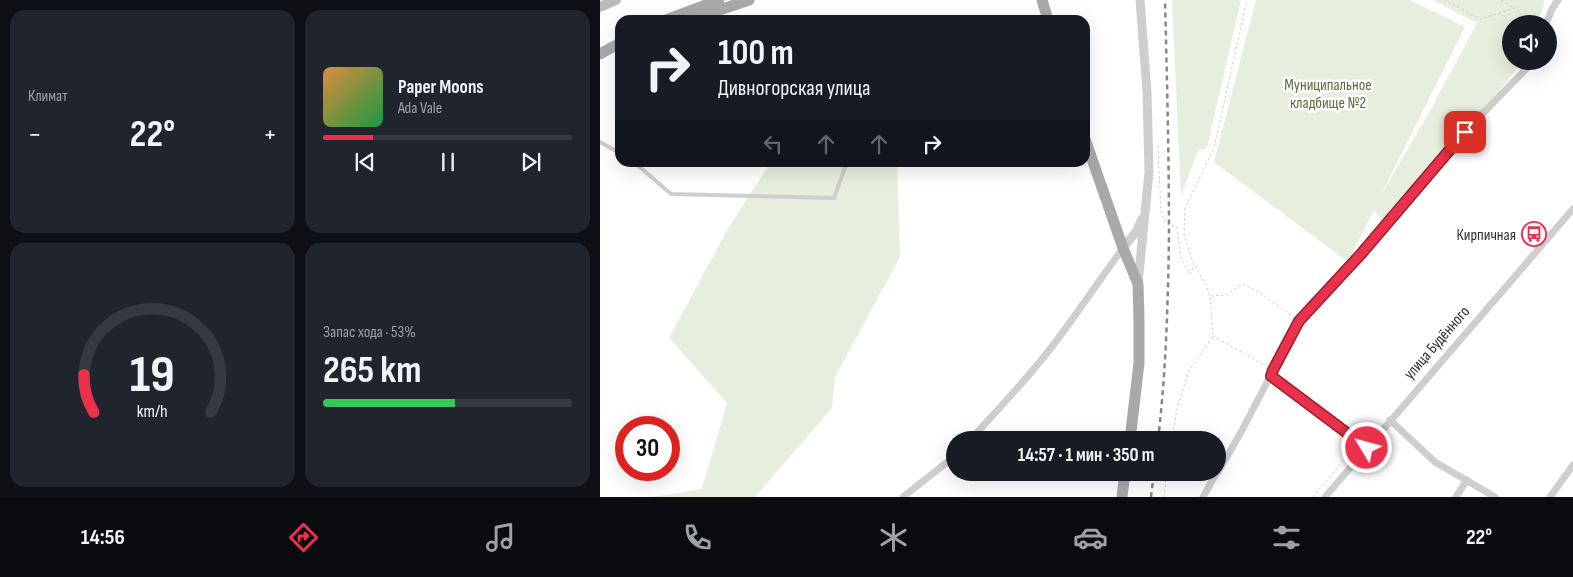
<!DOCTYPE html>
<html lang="ru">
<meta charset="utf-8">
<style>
body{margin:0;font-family:"Sofia Sans Condensed",sans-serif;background:#20242c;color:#f1f3f6;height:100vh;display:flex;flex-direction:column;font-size:19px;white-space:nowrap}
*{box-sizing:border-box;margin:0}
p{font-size:16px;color:#9ea1a6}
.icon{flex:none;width:28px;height:28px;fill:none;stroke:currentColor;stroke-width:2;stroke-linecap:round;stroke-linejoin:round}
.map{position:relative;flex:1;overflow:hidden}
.sheet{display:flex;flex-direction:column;gap:10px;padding:10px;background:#0d0f14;width:600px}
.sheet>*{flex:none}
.guide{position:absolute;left:15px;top:15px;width:475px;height:152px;border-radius:15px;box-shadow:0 5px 20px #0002;background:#171b24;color:#f1f3f6;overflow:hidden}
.fabs{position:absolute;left:902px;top:15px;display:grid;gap:10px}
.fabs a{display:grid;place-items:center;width:55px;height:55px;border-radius:50%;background:#171b24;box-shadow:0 5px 20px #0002;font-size:25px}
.speed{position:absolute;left:15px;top:416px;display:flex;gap:10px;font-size:25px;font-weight:700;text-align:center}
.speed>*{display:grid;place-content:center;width:65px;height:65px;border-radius:50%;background:#171b24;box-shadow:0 5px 20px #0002;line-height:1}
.speed .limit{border:8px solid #d22;background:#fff;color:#111}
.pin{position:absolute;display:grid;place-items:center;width:42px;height:42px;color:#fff;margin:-21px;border-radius:10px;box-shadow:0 2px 8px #0006}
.me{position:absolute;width:55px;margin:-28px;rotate:307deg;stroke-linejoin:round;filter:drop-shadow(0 0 4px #0008)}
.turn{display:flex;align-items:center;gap:18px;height:105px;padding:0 20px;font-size:22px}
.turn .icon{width:65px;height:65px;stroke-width:2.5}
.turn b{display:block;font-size:35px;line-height:42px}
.lanes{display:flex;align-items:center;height:48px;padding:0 20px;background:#0003;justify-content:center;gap:25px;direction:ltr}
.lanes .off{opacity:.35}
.big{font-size:38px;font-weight:700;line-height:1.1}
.sheet .card{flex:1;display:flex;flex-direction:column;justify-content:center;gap:8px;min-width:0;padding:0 18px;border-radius:15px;background:#20242c}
.sheet .dial{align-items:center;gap:0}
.dial svg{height:130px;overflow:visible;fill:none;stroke:#363941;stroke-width:7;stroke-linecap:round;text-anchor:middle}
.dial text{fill:#f1f3f6;stroke:none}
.song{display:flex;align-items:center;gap:15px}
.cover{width:60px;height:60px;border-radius:8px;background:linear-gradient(135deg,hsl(30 70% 55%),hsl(140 70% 35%))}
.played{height:5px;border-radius:2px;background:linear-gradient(90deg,#e9314b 20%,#363941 20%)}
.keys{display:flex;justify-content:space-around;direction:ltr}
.heat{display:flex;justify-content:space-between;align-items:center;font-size:28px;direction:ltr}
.charge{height:8px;border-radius:4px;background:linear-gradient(90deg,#34c759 53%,#363941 0)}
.sheet .tiles{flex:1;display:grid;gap:10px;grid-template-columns:repeat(2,1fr)}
.trip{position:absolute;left:346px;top:431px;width:280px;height:50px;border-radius:25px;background:#171b24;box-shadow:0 5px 20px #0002;font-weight:700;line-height:50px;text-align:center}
.tabs{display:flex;height:80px;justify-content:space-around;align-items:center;background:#090b0e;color:#9ea1a6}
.tabs .icon{width:35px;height:35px}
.tabs .current{color:#e9314b}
.tabs b{font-size:22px;color:#f1f3f6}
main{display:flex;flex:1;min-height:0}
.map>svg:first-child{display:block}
.green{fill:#e8eede}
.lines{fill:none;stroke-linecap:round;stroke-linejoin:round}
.path{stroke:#cecece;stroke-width:1;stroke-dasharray:2.5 2.5;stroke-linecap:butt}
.service{stroke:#cecece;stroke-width:4}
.minor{stroke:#cecece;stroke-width:7}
.tertiary{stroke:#cecece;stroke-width:9}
.secondary{stroke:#bbb;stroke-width:10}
.primary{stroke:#a9a9a9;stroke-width:11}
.rail{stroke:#868686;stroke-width:2.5;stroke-dasharray:5 4;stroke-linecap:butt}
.route-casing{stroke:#972031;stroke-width:12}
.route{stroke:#e9314b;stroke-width:9}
.labels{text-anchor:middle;stroke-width:5;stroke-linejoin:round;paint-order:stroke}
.park-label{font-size:16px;fill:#576e3c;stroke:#fff}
.poi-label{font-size:16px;fill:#313131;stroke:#fff;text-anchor:end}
.street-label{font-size:16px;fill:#313131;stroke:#fff}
</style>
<main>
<section class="sheet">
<div class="tiles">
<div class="card"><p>Климат</p>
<div class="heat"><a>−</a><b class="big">22°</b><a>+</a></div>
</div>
<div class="card">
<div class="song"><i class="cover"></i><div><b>Paper Moons</b><p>Ada Vale</p></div></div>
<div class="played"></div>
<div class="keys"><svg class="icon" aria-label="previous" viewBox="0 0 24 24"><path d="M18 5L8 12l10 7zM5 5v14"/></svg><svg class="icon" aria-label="pause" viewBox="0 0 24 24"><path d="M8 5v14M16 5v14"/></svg><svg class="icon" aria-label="next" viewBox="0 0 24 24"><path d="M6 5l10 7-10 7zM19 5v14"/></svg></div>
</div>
<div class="card dial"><svg viewBox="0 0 100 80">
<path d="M14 69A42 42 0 1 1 86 69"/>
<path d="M14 69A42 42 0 0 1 8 46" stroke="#e9314b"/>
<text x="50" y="56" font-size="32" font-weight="700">19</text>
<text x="50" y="72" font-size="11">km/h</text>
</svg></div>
<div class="card"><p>Запас хода · 53%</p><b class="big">265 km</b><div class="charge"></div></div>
</div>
</section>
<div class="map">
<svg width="973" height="497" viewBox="0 0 973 497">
<rect width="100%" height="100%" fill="#fff"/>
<!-- green -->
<g class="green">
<path d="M572,0H641L607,148L598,150L581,196Z"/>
<path d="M656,0H810L865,27L780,197L831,109L877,23L833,0H945L937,24H911V61H923L898,92L783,221L774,210L748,262L614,162Z"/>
<path d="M170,163H297L300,257L235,377L232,408L155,497H52L102,489L127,403L69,338L126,232Z"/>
</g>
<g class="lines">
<!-- path -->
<g class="path">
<path d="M844,0L881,19L915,8L932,24"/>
<path d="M901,0L914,8"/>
<path d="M558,146L561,212L566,224L577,227L581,258L590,274L594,266"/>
<path d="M611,296L626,295L642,284L659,292L693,317"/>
<path d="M613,336L666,366"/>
<path d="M572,440L577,408L589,371L613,336L610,296L607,287L593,262L584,235L585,208L614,148L647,0"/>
<path d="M564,497L567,472"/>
<path d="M713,497L754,448"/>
</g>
<!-- service -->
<g class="service">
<path d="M0,142L20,153"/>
<path d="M34,162L71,194L234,198L247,162"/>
</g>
<!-- minor -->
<g class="minor">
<path d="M946,24L952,9L958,0"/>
<path d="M671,376L767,448"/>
<path d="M790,420L835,462L895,497"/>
<path d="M370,440C398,410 426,380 451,348C476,315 499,281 523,248"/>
<path d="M618,472L640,434L699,321L761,254L852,145L928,67L930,61"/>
<path d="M303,497L355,456"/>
<path d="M603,497L617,472"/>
<path d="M725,497L973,209"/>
<path d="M856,497L867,480"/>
<path d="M950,497L973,465"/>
</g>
<!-- tertiary -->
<g class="tertiary">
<path d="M523,248L536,232L542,219"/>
<path d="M538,284L549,172L547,92L540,0"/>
</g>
<!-- secondary -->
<path class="secondary" d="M0,7L16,0"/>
<!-- primary -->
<g class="primary">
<path d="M442,0L448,20"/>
<path d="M66,20L119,0"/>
<path d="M90,20L149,0"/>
<path d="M0,54L20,43"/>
<path d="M485,139L523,248L538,284L539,320V363L530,440"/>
<path d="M522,497L525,472"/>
</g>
<!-- rail -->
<g class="rail">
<path d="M558,440C566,372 568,304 569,235C569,157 567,79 565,0"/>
<path d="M551,497L554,472"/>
</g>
</g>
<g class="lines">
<defs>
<path id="route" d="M767,448L671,376L673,370L699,321L761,254L865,132"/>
</defs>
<!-- route casing -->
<use href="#route" class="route-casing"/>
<!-- route -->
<use href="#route" class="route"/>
</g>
<!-- icons -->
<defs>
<symbol id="bus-ring" viewBox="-11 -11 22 22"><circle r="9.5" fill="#fff" stroke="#e9314b" stroke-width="1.5"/><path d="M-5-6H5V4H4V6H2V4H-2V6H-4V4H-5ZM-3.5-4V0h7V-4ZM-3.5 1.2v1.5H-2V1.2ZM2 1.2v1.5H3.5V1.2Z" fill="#e9314b"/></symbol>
</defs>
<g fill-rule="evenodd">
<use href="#bus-ring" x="920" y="220" width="28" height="28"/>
</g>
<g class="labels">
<!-- park labels -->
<g class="park-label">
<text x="728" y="90">Муниципальное<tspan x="728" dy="18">кладбище №2</tspan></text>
</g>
<!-- poi labels -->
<g class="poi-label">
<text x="916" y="240">Кирпичная</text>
</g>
<!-- street labels -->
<g class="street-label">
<text transform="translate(836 342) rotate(-49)" y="6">улица Будённого</text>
</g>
</g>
</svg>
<div class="fabs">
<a><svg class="icon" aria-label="sound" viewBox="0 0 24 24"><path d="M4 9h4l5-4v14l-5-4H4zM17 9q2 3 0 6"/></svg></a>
</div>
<div class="speed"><div class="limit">30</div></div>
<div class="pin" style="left:865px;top:132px;background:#d93025"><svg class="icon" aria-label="arrive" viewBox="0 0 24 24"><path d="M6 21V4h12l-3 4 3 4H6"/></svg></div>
<svg class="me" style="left:767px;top:448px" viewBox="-20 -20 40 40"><circle r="17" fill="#e9314b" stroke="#fff" stroke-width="3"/><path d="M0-11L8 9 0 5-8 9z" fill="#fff"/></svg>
<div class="trip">14:57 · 1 мин · 350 m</div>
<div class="guide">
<div class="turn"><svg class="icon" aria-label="right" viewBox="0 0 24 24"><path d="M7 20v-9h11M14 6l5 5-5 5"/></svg><div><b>100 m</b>Дивногорская улица</div></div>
<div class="lanes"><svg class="icon off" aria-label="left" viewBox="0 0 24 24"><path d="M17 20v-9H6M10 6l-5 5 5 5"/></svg><svg class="icon off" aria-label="ahead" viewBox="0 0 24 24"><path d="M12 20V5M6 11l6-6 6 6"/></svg><svg class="icon off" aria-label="ahead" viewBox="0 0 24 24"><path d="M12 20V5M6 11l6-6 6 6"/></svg><svg class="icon" aria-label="right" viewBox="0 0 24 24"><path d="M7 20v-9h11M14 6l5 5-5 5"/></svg></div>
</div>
</div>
</main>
<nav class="tabs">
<b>14:56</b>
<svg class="icon current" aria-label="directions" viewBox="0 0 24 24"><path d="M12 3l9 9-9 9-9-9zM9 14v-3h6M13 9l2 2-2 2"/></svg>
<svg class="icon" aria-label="music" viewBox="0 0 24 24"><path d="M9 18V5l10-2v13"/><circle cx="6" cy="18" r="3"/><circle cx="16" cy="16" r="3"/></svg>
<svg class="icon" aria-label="phone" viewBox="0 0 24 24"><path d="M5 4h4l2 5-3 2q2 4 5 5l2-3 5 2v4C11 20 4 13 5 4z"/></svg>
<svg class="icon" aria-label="climate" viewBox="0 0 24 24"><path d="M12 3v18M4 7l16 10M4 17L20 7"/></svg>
<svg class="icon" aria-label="car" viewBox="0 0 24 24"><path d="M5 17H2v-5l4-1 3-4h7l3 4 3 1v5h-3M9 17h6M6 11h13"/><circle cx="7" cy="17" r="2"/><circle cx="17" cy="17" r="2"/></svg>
<svg class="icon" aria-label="filters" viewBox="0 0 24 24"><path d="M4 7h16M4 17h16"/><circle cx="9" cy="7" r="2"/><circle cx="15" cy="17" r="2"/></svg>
<b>22°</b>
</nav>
